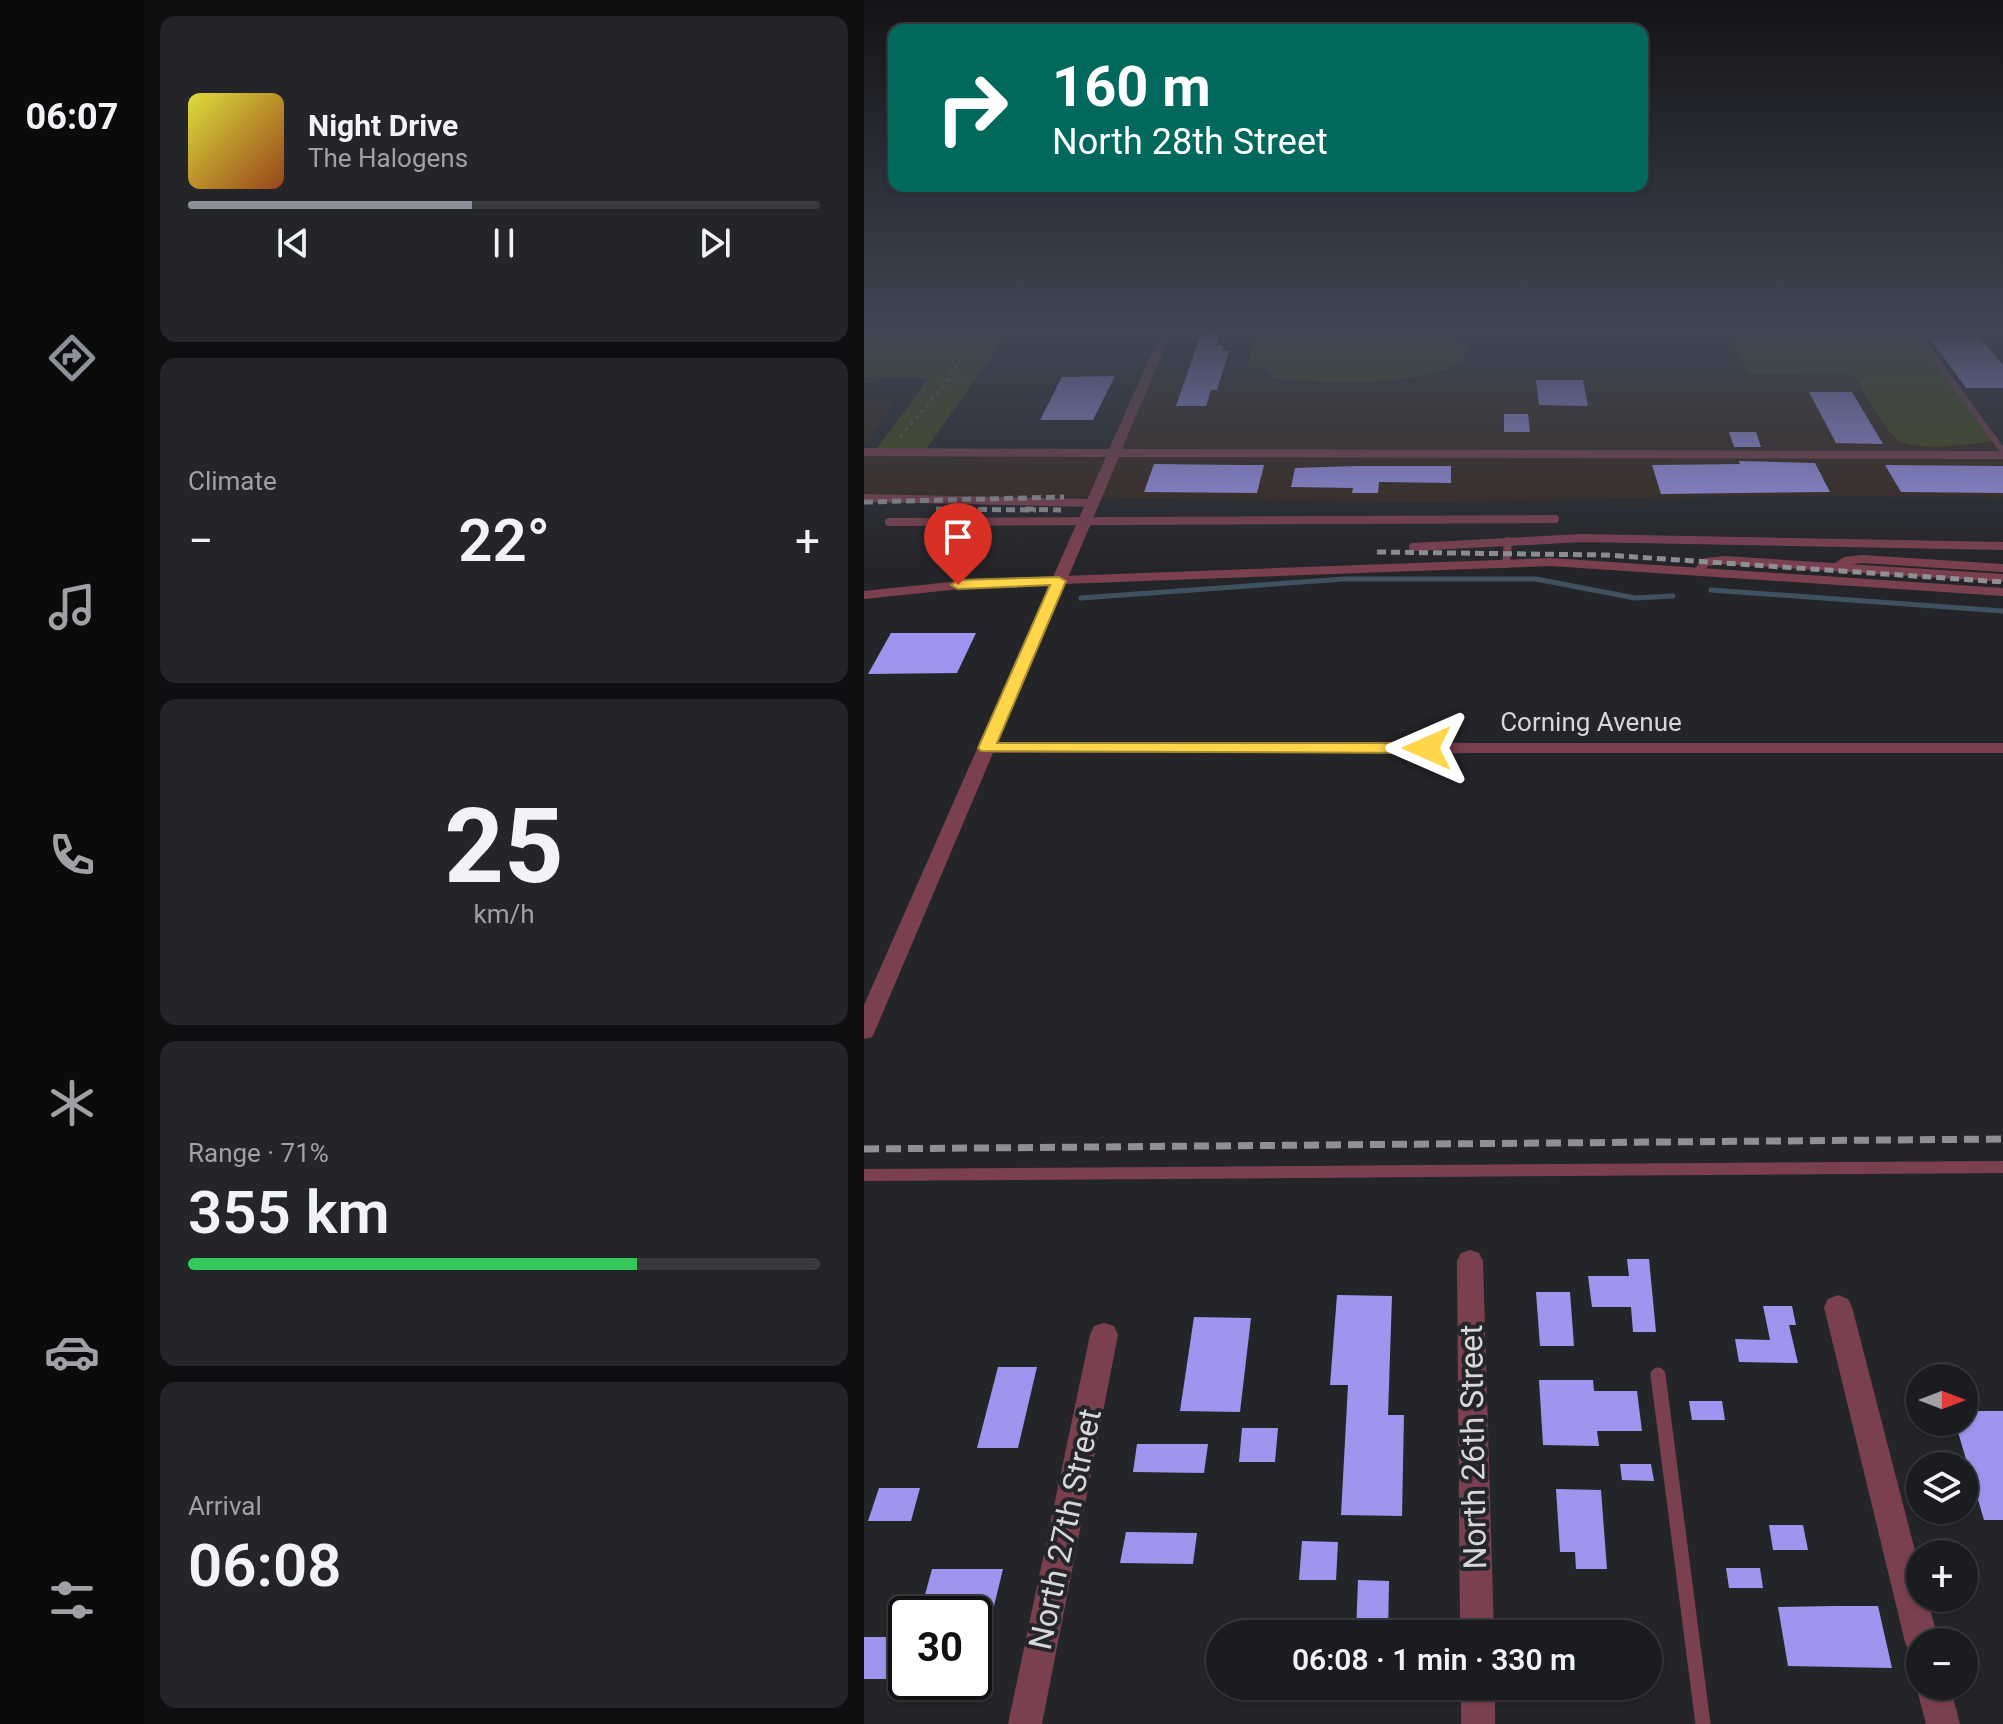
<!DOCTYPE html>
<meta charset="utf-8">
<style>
body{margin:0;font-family:Roboto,sans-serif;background:#242528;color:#f1f3f6;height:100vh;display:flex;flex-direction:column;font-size:30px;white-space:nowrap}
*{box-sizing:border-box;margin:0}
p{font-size:26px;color:#a0a1a4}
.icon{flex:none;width:44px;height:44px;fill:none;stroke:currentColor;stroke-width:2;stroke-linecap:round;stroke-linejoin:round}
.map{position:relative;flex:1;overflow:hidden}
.panel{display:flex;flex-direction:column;gap:16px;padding:16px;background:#0f0f11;width:720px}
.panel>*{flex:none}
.hud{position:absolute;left:24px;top:24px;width:760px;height:168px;border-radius:16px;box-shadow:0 2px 6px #0004,0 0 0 2px #393a3d;background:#00695c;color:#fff;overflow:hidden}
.needle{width:52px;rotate:90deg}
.controls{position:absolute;left:1042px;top:1364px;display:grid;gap:16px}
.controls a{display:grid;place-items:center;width:72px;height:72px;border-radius:50%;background:#1b1c1f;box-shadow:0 2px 6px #0004,0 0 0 2px #393a3d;font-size:40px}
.speed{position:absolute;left:24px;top:1596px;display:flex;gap:16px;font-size:40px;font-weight:700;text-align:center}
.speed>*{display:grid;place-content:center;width:104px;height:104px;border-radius:50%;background:#1b1c1f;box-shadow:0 2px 6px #0004,0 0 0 2px #393a3d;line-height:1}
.speed .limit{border:4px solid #111;border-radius:12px;background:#fff;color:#111}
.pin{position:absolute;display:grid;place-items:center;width:68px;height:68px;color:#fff;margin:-82px -34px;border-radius:50% 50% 50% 0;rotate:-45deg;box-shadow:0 0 8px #0007}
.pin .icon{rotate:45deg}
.me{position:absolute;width:88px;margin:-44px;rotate:270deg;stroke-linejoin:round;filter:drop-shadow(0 0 6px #0008)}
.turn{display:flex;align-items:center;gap:28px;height:168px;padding:0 32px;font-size:36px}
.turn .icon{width:104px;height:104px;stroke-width:2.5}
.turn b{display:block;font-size:56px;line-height:68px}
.big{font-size:60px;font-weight:600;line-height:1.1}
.panel .tile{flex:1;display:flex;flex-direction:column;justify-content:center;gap:12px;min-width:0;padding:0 28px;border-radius:16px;background:#242528}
.panel .dial{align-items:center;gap:0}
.dial b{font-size:104px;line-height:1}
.song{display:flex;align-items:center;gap:24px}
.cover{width:96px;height:96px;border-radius:12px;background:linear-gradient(135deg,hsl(60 70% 55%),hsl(20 70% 35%))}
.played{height:8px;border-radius:4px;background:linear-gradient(90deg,#8c9099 45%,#393a3d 45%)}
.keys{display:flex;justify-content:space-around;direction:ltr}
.heat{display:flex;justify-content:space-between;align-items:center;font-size:44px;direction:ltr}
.charge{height:12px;border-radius:6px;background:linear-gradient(90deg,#34c759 71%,#393a3d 0)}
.trip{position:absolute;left:342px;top:1620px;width:456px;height:80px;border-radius:40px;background:#1b1c1f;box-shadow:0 2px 6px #0004,0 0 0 2px #393a3d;font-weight:600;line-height:80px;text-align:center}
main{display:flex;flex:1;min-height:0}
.tab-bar{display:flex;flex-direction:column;width:144px;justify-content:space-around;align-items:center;background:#0b0b0c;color:#a0a1a4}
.tab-bar .icon{width:56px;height:56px}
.tab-bar .active{color:#8c9099}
.tab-bar b{font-size:36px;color:#f1f3f6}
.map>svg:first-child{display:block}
.industrial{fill:#38281e}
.green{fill:#454b13}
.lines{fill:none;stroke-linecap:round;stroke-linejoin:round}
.stream{stroke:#405260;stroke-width:5}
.building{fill:#9e96ee}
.path{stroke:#66676b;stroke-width:2;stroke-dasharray:4 4;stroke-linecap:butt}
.lane-far3{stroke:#7b404f;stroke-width:6}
.lane-far2{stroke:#7b404f;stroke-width:8}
.lane-far1{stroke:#7b404f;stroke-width:12}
.lane{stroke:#7b404f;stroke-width:15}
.street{fill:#7b404f;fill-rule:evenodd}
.rail-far1{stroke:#909094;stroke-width:5;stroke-dasharray:9 5;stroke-linecap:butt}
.rail{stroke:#909094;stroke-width:7;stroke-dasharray:15 7;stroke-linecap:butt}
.route{fill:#ffd54a;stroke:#a68a30;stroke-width:2}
.labels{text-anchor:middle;stroke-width:8;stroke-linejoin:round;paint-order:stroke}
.street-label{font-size:26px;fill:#d7d7da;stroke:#242529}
.near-street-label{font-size:32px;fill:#d7d7da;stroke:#242529}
</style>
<main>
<nav class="tab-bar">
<b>06:07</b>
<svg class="icon active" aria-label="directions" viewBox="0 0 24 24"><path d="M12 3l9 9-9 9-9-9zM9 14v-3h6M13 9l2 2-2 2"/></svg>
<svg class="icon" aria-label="music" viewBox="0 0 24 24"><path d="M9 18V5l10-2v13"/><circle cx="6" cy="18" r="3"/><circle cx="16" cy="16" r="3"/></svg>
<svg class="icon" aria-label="phone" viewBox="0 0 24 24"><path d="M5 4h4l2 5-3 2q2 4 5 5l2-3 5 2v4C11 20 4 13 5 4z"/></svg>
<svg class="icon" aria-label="climate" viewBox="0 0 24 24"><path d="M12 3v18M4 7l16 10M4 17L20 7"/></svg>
<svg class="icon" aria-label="car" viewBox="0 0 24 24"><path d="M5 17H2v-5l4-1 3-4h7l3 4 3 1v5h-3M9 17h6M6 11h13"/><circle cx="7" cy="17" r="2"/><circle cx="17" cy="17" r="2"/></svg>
<svg class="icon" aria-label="filters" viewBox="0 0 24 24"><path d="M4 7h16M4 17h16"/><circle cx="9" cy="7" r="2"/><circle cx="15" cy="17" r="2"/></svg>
</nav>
<section class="panel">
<div class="tile">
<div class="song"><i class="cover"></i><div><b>Night Drive</b><p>The Halogens</p></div></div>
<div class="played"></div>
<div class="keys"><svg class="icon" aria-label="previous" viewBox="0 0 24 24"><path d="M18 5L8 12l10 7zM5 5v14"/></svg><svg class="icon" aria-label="pause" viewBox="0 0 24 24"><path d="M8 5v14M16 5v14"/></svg><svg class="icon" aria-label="next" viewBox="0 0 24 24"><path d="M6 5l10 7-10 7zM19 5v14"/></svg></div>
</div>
<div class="tile"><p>Climate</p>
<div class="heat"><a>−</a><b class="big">22°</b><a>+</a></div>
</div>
<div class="tile dial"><b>25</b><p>km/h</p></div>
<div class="tile"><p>Range · 71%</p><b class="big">355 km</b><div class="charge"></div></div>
<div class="tile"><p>Arrival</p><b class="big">06:08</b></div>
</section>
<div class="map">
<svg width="1139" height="1724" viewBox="0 0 1139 1724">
<rect width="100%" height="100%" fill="#242529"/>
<!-- industrial -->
<g class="industrial">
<path d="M284,373L989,375L1027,433L1107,445L1131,441L1139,451V497L881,496L558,502L0,494V452L251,453Z"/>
<path d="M0,401H30L0,446Z"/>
</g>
<!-- green -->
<g class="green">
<path d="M0,328H148L62,449L13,448L65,378L0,377Z"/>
<path d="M386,328H582L605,350C586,391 450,382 408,378L401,368L384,367L392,333Z"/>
<path d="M866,336H1051L1131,441C1111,444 1054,451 1037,442C1022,434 1000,390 989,375L884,374Z"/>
</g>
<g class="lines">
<!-- stream -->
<g class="stream">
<path d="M847,590L1139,611"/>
<path d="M217,598L480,579H672L771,598L809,596"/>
</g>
</g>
<!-- building -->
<g class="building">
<path d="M338,331H358L352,346H360L358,351H365L353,390H347L342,406H312Z"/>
<path d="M1065,337H1116L1139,365V388H1102Z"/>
<path d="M251,376L229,420H176L198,377Z"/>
<path d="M672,380H719L724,406L675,405Z"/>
<path d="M945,392H988L1019,444L972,443Z"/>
<path d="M640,414H664L666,432H640Z"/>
<path d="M865,432H892L897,447H870Z"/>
<path d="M875,461L951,463L966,492L797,494L788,465L876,464Z"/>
<path d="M290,464L376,465H400L393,493L280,492Z"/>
<path d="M1021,465L1139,466V493L1037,492Z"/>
<path d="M492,466H587V483L515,482L514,493H488L489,488L427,487L431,468Z"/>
<path d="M27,633H112L93,673L4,674Z"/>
<path d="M763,1259H785L792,1332H769L767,1307H728L724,1276H765Z"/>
<path d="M672,1292H706L710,1346H676Z"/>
<path d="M473,1295L528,1296L524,1415H540L538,1516L477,1515L484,1385H466Z"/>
<path d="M899,1306H928L932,1325H925L934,1363L875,1362L871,1339L906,1340Z"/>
<path d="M330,1317L387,1318L376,1412L316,1411Z"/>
<path d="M134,1367H173L154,1448H113Z"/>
<path d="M675,1380H729L730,1391H773L778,1431H733L735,1446L679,1445Z"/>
<path d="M825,1401H858L861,1420H828Z"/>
<path d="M1100,1411H1139V1520H1120L1091,1422H1100Z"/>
<path d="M378,1428H414L411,1462H375Z"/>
<path d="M273,1444H344L340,1473L269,1472Z"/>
<path d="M756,1464H787L790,1481L758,1480Z"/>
<path d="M15,1488H56L47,1521H4Z"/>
<path d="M692,1489L737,1490L743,1569H712L711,1552H696Z"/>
<path d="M905,1525H939L944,1550H909Z"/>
<path d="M262,1532L333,1533L329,1564L256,1563Z"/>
<path d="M438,1541L474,1542L472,1580H435Z"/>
<path d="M862,1568H896L899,1588H865Z"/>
<path d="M68,1569H139L130,1606H58Z"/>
<path d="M494,1580L525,1581L524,1634H492Z"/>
<path d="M970,1606H1014L1028,1668L924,1666L914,1607Z"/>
<rect x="0" y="1637" width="42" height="42"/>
</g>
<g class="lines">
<!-- path -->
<path class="path" d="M36,437L78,388L115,328"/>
<!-- lane-far3 -->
<path class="lane-far3" d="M1049,328L1139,451"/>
<!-- lane-far2 -->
<g class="lane-far2">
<path d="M0,498L229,503"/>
<path d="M25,522L691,519"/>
<path d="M549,547L719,538L1139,546"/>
<path d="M642,564L644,541"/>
<path d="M972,567L981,561L998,559L1139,568"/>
<path d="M834,571L842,562L861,560L1139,578"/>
<path d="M0,595L115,583L687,562L1139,592"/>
</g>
<!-- lane-far1 -->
<path class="lane-far1" d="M0,1175L1139,1167"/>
<!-- lane -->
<path class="lane" d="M794,1375L839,1724"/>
<!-- street -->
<g class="street">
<path d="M299,328H309L258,449L1139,451V459L255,457L134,743H1139V753H129L11,1031L8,1037L0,1039V1005L242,457L0,456V448L245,449Z"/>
<path d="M1129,328H1139V336Z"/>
<path d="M606,1250L615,1253L619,1261L630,1634H596L593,1261L597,1253Z"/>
<path d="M974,1295L984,1299L988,1307L1056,1570V1598H1063L1075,1642H1056V1658L1046,1654L1041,1642L960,1307L964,1299Z"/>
<path d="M240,1323L250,1326L254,1335L178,1724H144L226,1335L230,1326Z"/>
<path d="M1056,1676V1686H1086L1096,1724H1062L1052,1686Z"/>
<rect x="597" y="1686" width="34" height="38"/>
</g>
<!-- rail-far1 -->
<g class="rail-far1">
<path d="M0,502L200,497"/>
<path d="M72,509L172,510"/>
<path d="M161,509L197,510"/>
<path d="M513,552L742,555L1139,582"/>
</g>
<!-- rail -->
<path class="rail" d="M0,1149L1139,1139"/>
</g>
<!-- sky -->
<linearGradient id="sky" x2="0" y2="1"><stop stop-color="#141417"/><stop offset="0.58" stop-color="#3f4654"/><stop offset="1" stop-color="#3f4654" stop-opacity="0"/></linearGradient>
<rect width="1139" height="569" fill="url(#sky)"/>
<!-- route -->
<path class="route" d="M195,577L202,581L133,743H563L571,748L563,753L117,751L114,748L186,585L94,589L87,585L94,580Z"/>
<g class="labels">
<!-- street labels -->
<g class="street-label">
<text x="727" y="731">Corning Avenue</text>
</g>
<!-- near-street labels -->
<g class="near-street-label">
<text transform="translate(609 1447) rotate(-91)" y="11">North 26th Street</text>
<text transform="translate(201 1529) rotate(-78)" y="11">North 27th Street</text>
</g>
</g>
</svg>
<div class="controls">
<a><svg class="needle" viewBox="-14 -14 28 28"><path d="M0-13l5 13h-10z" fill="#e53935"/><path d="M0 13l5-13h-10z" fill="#a0a1a4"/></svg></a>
<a><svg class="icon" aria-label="layers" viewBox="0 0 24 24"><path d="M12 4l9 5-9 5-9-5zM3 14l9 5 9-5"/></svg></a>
<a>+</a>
<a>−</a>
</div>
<div class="speed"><div class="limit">30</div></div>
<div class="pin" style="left:94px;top:585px;background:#d93025"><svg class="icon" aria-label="arrive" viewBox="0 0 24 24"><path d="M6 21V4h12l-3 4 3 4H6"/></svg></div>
<svg class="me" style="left:563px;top:748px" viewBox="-20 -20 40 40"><path d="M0-17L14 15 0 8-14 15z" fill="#ffd54a" stroke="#fff" stroke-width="4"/></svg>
<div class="trip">06:08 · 1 min · 330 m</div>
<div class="hud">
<div class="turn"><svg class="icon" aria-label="right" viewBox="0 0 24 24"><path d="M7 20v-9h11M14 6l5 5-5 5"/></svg><div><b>160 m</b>North 28th Street</div></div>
</div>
</div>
</main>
